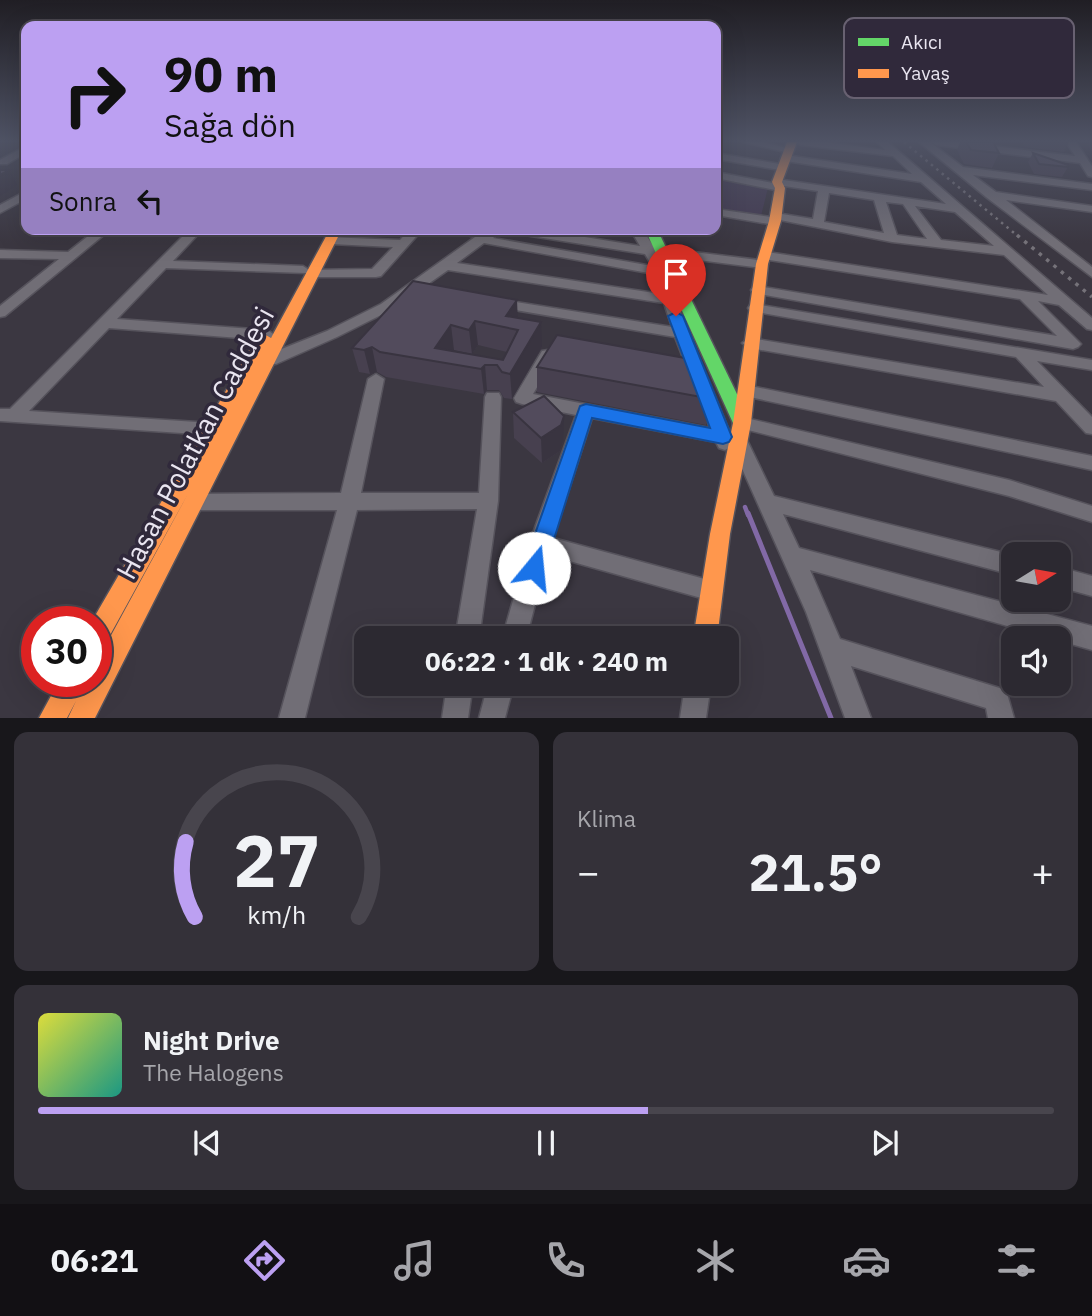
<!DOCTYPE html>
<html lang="tr">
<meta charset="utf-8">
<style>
body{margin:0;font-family:"IBM Plex Sans",sans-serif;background:#343139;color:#f1f3f6;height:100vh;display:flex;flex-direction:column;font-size:26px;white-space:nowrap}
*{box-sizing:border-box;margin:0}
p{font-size:23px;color:#a6a6ab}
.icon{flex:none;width:38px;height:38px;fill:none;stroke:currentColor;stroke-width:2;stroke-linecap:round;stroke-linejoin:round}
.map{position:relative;height:718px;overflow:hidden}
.side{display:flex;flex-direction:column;gap:14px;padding:14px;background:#18171b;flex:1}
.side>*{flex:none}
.top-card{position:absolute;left:21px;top:21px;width:700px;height:214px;border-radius:14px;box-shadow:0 7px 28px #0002,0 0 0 2px #48454d;background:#bca0f2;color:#111;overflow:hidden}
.needle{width:46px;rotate:79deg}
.tools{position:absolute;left:1001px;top:542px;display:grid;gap:14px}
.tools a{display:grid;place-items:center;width:70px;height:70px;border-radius:14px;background:#2c2931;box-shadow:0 7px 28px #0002,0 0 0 2px #48454d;font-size:35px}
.speed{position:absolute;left:21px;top:606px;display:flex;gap:14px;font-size:35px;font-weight:700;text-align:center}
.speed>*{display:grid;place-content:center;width:91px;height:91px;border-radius:50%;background:#2c2931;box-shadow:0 7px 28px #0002,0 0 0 2px #48454d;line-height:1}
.speed .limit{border:10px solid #d22;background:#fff;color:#111}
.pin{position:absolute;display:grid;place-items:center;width:60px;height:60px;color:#fff;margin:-72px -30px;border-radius:50% 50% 50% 0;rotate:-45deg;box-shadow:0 0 7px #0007}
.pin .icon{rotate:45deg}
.me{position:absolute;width:77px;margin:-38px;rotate:17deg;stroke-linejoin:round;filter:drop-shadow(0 0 5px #0008)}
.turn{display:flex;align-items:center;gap:24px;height:147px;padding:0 28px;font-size:32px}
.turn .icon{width:91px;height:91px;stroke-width:2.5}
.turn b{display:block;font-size:49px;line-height:60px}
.then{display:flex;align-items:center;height:66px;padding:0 28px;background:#0003;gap:14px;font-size:26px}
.big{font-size:52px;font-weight:800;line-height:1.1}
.side .card{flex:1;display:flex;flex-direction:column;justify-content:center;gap:10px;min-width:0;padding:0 24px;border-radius:14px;background:#343139}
.side .dial{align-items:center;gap:0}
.dial svg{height:182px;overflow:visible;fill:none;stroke:#48454d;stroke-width:7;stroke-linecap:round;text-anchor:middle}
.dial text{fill:#f1f3f6;stroke:none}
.song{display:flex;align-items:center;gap:21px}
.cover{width:84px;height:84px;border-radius:10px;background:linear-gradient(135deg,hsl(60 70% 55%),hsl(170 70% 35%))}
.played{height:7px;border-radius:4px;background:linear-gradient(90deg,#bca0f2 60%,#48454d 60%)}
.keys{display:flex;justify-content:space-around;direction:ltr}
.heat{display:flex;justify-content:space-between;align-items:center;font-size:38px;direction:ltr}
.side .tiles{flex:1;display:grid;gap:14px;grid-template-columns:1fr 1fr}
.card:last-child{grid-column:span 2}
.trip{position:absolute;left:354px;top:626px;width:385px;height:70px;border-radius:14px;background:#2c2931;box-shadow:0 7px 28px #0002,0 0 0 2px #48454d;font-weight:800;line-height:70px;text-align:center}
.dock{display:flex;height:112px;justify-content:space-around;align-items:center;background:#121014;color:#a6a6ab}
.dock .icon{width:49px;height:49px}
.dock .current{color:#bca0f2}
.dock b{font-size:32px;color:#f1f3f6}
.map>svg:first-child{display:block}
.built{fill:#433a51}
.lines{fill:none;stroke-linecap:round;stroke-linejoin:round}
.stream-far1{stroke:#8269a6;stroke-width:4.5}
.stream{stroke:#8269a6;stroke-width:5}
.street-casing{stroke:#56535c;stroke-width:3}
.fast-casing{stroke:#56535c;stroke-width:3}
.slow-casing{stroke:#56535c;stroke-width:3}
.street{fill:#716e76;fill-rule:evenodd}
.fast{fill:#63d668;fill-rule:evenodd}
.slow{fill:#ff974d;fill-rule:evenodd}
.rail-far1{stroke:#757279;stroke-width:2.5;stroke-dasharray:2.5 4.5;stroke-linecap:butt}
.rail{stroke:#757279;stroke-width:3.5;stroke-dasharray:3.5 6;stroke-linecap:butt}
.wall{fill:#47404f;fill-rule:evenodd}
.shaded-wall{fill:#393440}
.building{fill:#524b5c;stroke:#393440;stroke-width:2;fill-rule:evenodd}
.route{fill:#1a73e8;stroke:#114b97;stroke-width:2}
.labels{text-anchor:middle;stroke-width:7;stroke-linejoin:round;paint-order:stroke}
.near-street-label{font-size:28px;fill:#e9e5f0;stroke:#30293b}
.key{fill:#30293b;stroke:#686171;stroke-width:2}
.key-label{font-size:19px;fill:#e9e5f0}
</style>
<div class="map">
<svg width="1092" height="718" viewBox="0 0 1092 718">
<rect width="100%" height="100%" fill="#3b3741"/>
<!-- built -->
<path class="built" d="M718,178L768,188L761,216L716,208Z"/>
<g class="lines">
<!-- stream-far1 -->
<path class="stream-far1" d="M745,507L748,515"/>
<!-- stream -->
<path class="stream" d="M748,513L831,718"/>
<defs>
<g id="street">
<path d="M743,142H763L794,150L789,153Z"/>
<path d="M796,142H824L885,150L877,142H888L1092,318V330L1087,329L1059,305L1038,301L1081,344L1078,347L1073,349L753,293L751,290L753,287L758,286L1057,336L1020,299L763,259L761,256L767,252L1048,295L1004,255L892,242L780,220L775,225L716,215V209L771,217L776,213L813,219L818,191L784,186V190L780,191L716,178V172L773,183V180L777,179L946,204L921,182L786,161L781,158L786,155L912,174L893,156L801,145ZM829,193L874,200L884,233L824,222ZM886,202L903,204L927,239L897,235ZM915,206L955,212L994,246L941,240Z"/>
<path d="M919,142H930L963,167L1092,184V190L973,175L996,192L1092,206V212L1006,200L1092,267V277L986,197Z"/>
<path d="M931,142H959L1075,156L1066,142H1076L1092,166V177L1088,176L1080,163L936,145Z"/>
<path d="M26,146V153L7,164H0V160Z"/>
<path d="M716,153L780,164L785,167L780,170L716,159Z"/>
<path d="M26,191V199L0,213V205Z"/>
<path d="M97,229H111L5,316L0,317V306L59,259L0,258V250L68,252Z"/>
<path d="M190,229H203L173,261L303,266L309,270L372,269L393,247L331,244L327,243V237L400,240L410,229H423L381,276L376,277H313L306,273L166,268L117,319L267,330L275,335L267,340L109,328L29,411L212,423L218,424L221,429L218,434L212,435L0,421V409H10Z"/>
<path d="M443,229H503L493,238L652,266L645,254L512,233L506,229H536L640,246L630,229H642L656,250L661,248L767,261L768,264L762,268L658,255L664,265L688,333L733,440L740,436L746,438L774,496L1013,555V575L783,514L799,548L1092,626V650L810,570L840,639L1006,690L1014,718H988L986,708L851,666L871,718H845L806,612L732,446L725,450L719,448L716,442L592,418L553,538L712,581L720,584L723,591L720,598L712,601L548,555L526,639H502L529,544L576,415L522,404L516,402L514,398L542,351L548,350L556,355L533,394L710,428L675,337L497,307L490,303L497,299L672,327L664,303L448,270L391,310L337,337L276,364H264L262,360L264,356L327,331L381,304L475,237ZM484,243L654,274L661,294L457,263Z"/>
<path d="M755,304L1092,360V370L1037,361L1092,417V434L1086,433L1056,401L750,348L742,343L750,338L1044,387L1016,357L750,311L748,308L750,305Z"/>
<path d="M376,374L384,379L361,493H479L485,397L487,393H499L501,397L498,501L479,639H455L477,509L357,510L305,718H279L337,510H193L186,508L183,502L186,496L193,494L341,493L368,379Z"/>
<path d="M746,385L1092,456V470L740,395L738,391L740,387Z"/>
<path d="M742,417L1009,480L1092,506V522L1009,496L736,427L733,423L736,419Z"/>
<path d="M1059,567L1092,576V596L1059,587Z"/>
<path d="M447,684H473L468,718H442Z"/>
<path d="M488,684H514L505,718H479Z"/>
<path d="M685,684H711L706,718H680Z"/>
</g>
<path id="fast" d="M645,229H657L751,423L748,427H736L733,423Z"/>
<g id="slow">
<path d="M787,142H797L782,182L785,188L781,221L768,264L751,423L730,534L717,639H693L710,534L733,423L756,264L769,221L775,188L772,182Z"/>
<path d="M330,229H342L95,718H68L76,701L67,718H39L59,681H86L82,689L87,681H96V663L189,492L104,646L96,650V621H92L256,339L264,334L271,338Z"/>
</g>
</defs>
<!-- street casing -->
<use href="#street" class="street-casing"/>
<!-- fast casing -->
<use href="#fast" class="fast-casing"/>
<!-- slow casing -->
<use href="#slow" class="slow-casing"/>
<!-- street -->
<use href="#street" class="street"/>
<!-- fast -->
<use href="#fast" class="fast"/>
<!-- slow -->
<use href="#slow" class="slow"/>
<!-- rail-far1 -->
<path class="rail-far1" d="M904,142L1019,237"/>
<!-- rail -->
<path class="rail" d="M1017,235L1092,297"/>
</g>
<!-- wall -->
<g class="wall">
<path d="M960,142H993L999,153L992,168L964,164L957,150Z"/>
<path d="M1022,142H1069L1064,152L1025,147Z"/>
<path d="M1090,142H1092V152L1088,145Z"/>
<path d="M1033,153L1068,167L1062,177L1034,174L1028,162Z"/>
<path d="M517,300V318L542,347L512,399L504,398L499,390H487L484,394L386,377L377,372L370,374L359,372L352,348ZM478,345L507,352L503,360L453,351L454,350L472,354Z"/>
<path d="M537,367L712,399L706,425L537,392Z"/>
<path d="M513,412L563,442L560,451L542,463L514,438Z"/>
</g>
<!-- shaded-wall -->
<g class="shaded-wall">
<path d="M9,170L17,185L0,196V175Z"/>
<path d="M517,300L518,324L506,316Z"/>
<path d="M475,321L478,345L472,354L469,330Z"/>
<path d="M541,322L542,347L512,399L510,374Z"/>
<path d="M451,325L454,350L445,363L435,348Z"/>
<path d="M372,347L377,372L370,374L364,350Z"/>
<path d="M485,365L487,390L484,394L481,369Z"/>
<path d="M564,416L563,442L560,451L542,463L541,438Z"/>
</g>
<!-- building -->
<g class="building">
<path d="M966,142H993L999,153L971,150Z"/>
<path d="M1033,153L1068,165V167L1039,164Z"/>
<path d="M0,170H9L0,175Z"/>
<path d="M413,281L517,300L506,316L541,322L510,374L502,372L497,365H485L481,369L380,352L372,347L364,350L352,348ZM475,321L518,330L503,360L435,348L451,325L469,330Z"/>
<path d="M557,335L696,360L712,399L537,367Z"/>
<path d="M544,396L564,416L561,425L541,438L513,412Z"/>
</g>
<!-- sky -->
<linearGradient id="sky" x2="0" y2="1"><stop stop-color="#201e24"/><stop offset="0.58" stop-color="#4f5365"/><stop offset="1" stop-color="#4f5365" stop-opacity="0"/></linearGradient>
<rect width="1092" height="243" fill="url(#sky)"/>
<!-- route -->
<path class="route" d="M676,312L683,316L732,437L729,442L723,444L592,418L545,568L542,575L534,578L526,575L523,568L580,406L586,404L710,428L668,316Z"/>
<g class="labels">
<!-- near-street labels -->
<g class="near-street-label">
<text transform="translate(195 443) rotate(-62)" y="10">Hasan Polatkan Caddesi</text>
</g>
</g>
<!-- legend -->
<rect x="844" y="18" width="230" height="80" rx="10" class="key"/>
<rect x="858" y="38" width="31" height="8" fill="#63d668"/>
<rect x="858" y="69" width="31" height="9" fill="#ff974d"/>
<g class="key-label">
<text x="901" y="49">Akıcı</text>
<text x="901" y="80">Yavaş</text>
</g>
</svg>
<div class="tools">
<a><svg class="needle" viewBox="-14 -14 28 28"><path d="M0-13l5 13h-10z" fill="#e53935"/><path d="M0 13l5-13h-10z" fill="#a6a6ab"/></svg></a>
<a><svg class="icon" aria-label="sound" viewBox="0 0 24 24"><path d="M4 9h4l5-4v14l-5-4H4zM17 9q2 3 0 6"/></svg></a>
</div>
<div class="speed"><div class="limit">30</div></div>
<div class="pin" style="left:676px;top:316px;background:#d93025"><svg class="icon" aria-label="arrive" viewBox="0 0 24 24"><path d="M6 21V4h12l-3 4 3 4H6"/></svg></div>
<svg class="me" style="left:534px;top:568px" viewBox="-20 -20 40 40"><circle r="19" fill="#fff"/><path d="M0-13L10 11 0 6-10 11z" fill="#1a73e8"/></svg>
<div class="trip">06:22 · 1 dk · 240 m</div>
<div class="top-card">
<div class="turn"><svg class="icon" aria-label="right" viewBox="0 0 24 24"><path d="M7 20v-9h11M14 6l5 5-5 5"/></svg><div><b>90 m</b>Sağa dön</div></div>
<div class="then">Sonra<svg class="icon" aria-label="left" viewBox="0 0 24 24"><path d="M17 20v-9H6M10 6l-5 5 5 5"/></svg></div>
</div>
</div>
<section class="side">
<div class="tiles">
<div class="card dial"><svg viewBox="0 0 100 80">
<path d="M14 69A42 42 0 1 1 86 69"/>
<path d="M14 69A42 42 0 0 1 10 36" stroke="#bca0f2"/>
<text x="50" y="56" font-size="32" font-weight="700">27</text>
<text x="50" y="72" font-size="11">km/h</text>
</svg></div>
<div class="card"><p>Klima</p>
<div class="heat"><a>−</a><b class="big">21.5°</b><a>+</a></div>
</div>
<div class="card">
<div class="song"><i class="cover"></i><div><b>Night Drive</b><p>The Halogens</p></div></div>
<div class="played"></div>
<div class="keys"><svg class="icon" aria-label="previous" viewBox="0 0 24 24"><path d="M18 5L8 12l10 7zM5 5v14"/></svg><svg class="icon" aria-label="pause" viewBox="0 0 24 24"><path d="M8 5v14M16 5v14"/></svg><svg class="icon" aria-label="next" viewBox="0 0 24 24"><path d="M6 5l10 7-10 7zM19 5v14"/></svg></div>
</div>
</div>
</section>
<nav class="dock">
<b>06:21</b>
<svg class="icon current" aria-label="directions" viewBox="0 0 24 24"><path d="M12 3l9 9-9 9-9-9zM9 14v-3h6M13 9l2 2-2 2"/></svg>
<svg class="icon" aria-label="music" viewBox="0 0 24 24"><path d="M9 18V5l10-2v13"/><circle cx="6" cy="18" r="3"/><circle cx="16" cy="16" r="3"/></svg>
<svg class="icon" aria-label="phone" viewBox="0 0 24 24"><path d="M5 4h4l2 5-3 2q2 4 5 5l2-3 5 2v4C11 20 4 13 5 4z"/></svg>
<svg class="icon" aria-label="climate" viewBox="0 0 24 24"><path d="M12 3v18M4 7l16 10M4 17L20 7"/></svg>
<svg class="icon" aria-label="car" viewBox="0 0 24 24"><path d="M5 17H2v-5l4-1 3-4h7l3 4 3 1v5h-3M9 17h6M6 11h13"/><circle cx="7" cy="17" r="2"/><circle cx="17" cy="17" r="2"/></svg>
<svg class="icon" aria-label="filters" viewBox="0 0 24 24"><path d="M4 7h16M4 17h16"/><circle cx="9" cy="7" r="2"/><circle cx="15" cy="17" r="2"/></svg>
</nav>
